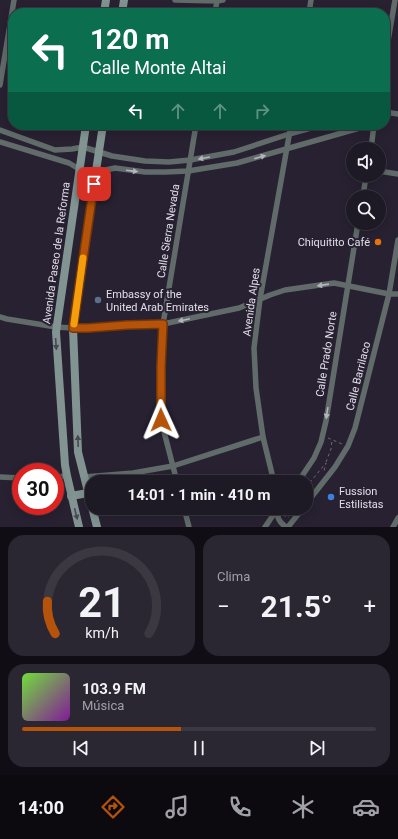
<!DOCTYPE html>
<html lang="es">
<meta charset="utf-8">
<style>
body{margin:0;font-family:Roboto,sans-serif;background:#2a2632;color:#f1f3f6;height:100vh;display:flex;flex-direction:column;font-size:15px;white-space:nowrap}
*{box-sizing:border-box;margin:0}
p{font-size:13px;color:#a0a0a7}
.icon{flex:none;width:22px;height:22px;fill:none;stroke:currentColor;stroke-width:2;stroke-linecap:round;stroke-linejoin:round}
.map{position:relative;height:527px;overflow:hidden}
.details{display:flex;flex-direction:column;gap:8px;padding:8px;background:#100e14;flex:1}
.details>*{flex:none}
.hud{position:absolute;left:8px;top:8px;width:382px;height:122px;border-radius:16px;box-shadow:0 2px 10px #0003,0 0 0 1px #3b3842;background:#0b6e4f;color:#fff;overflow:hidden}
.buttons{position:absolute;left:346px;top:142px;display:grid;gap:8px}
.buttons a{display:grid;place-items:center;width:40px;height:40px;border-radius:50%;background:#1d1925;box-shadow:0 2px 10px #0003,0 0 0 1px #3b3842;font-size:20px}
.speed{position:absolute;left:12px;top:463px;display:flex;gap:8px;font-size:20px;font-weight:700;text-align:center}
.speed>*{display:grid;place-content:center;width:52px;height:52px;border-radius:50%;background:#1d1925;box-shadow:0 2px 10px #0003,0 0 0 1px #3b3842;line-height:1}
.speed .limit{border:6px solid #d22;background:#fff;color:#111}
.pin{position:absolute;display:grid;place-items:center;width:34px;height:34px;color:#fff;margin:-17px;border-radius:8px;box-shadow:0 2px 6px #0006}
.me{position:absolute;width:44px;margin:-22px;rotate:359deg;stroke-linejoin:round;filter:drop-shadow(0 0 3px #0008)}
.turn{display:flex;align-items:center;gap:14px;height:84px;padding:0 16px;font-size:18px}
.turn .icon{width:52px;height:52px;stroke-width:2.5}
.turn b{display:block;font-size:28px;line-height:34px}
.lanes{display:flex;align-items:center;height:38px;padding:0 16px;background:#0003;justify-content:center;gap:20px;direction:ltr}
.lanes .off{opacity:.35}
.big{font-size:30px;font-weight:700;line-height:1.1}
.details .tile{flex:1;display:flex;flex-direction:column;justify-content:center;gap:6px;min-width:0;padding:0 14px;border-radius:16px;background:#2a2632}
.details .dial{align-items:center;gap:0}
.dial svg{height:104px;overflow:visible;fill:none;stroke:#3b3842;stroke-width:7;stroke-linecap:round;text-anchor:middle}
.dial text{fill:#f1f3f6;stroke:none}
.song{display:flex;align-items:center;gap:12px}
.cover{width:48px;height:48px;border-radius:6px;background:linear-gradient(135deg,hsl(100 70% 55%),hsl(290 70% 35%))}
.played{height:4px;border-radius:2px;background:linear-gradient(90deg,#b45309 45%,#3b3842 45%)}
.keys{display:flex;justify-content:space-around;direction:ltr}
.heat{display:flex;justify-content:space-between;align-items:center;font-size:22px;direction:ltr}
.details .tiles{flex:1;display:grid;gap:8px;grid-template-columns:1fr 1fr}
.tile:last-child{grid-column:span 2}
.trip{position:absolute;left:85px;top:475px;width:228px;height:40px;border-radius:16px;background:#1d1925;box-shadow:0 2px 10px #0003,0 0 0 1px #3b3842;font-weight:700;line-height:40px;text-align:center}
.tabs{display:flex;height:64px;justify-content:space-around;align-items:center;background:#0c0a0f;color:#a0a0a7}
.tabs .icon{width:28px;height:28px}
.tabs .active{color:#b45309}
.tabs b{font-size:18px;color:#f1f3f6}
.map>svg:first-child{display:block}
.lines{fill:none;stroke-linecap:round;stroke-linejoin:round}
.path{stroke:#6e6977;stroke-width:1;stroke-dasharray:3 3;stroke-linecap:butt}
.street{stroke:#606b6a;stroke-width:5.5}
.secondary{stroke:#829492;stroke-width:8}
.oneway{fill:#b4b5bc}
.oneway2{fill:#474953}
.route-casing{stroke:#753606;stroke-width:10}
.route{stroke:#b45309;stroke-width:7}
.slow{stroke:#f59e0b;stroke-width:7}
.food-dot{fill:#e8710a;stroke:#272131;stroke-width:1.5}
.service-dot{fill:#5c6f8a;stroke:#272131;stroke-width:1.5}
.shop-dot{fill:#3f7fe0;stroke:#272131;stroke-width:1.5}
.labels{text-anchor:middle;stroke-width:4;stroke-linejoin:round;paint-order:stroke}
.street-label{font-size:11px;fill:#e1dde8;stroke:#272131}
.poi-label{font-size:11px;fill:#e1dde8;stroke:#272131;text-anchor:start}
</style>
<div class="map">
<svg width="398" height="527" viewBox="0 0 398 527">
<rect width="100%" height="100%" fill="#272131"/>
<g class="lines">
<!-- path -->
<g class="path">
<path d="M328,438L342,444"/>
<path d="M326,462L331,449L332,440"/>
<path d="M306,487L326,463L324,471"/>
<path d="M283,515L287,517H289"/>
<path d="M284,515L291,508"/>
</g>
<!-- street -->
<g class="street">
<path d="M175,0L217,1L223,0"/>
<path d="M215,13L217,0"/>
<path d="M309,13L311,0"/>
<path d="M385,59L395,0"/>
<path d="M0,85L14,0"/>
<path d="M385,112L398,114"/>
<path d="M0,130L55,150L72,149L83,147L112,156L145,161L169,162L190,160L234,152L289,134L322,125"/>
<path d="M0,142L69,163L79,169L96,172L115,168L145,172H166L188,171L237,163L370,125"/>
<path d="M371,149L374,125"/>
<path d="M379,171L398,174"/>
<path d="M363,197L366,175"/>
<path d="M0,317L7,319L56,327L73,328H88L127,325L163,324L239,308L270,295L285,290L334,283L389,294H398"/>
<path d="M0,477L21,478"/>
<path d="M55,477L67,476"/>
<path d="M84,477L133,473L173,466L263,437"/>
<path d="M177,482L161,420V367L163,324L165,312L196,125"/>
<path d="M274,482L263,437L256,388L254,348L260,299L291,125"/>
<path d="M298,482L314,458L321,442L326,421L358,223"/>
<path d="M306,504L335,467L348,446L355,428L389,294L398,240"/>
<path d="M184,508L189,527"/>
<path d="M277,509C277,518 279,522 286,527"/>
<path d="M265,527L278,508"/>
<path d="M288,527L303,508"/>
<path d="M393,527L398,518"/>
</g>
<!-- secondary -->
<g class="secondary">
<path d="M104,13L106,0"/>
<path d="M122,13L124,0"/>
<path d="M71,496L88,493"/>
<path d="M79,527L67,476L65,465L56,332L86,125"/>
<path d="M97,527L78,452L73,328L94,184L103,125"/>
</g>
</g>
<!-- one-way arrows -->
<defs><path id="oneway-solid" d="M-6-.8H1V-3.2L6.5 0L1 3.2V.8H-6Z"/></defs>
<g class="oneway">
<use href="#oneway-solid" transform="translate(260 157) rotate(-16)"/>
<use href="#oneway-solid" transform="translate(204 158) rotate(170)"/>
<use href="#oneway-solid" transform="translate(132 171) rotate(7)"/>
<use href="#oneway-solid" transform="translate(323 285) rotate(172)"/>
<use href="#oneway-solid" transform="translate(184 320) rotate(168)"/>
<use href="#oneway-solid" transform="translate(327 413) rotate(99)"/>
</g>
<g class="oneway2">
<use href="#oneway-solid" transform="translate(56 344) rotate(86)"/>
<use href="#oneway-solid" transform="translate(78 441) rotate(-92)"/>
<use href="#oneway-solid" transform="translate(76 514) rotate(76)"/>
</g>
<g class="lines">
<defs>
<path id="route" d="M94,184L73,328H88L127,325L163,324L161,367V420"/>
</defs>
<!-- route casing -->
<use href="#route" class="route-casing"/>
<!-- route -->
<use href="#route" class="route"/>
<!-- slow -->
<path class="slow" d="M74,324L83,258"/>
</g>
<!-- markers -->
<circle class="food-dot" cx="378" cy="242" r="4"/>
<circle class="service-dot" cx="98" cy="300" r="4"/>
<circle class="shop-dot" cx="331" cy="497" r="4"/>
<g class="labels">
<!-- street labels -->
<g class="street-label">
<text transform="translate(168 231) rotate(-81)" y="4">Calle Sierra Nevada</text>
<text transform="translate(56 253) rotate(-82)" y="4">Avenida Paseo de la Reforma</text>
<text transform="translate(251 302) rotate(-82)" y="4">Avenida Alpes</text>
<text transform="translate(326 354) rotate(-81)" y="4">Calle Prado Norte</text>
<text transform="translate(358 376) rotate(-76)" y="4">Calle Barrilaco</text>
</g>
<!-- poi labels -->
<g class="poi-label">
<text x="370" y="246" text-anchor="end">Chiquitito Café</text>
<text x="106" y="298">Embassy of the<tspan x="106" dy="13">United Arab Emirates</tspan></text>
<text x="339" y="495">Fussion<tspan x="339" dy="13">Estilistas</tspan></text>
</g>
</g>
</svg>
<div class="buttons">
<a><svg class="icon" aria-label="sound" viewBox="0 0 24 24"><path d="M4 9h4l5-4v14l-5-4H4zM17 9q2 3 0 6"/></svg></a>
<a><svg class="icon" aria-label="search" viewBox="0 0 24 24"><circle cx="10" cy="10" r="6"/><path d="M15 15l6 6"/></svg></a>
</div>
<div class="speed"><div class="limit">30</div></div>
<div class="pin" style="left:94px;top:184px;background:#d93025"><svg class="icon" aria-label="arrive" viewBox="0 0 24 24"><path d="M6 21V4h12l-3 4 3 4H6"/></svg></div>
<svg class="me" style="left:161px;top:420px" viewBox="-20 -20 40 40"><path d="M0-17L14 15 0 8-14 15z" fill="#b45309" stroke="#fff" stroke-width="4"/></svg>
<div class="trip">14:01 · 1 min · 410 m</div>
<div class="hud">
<div class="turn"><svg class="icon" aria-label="left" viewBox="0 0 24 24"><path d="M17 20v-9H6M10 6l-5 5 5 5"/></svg><div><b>120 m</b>Calle Monte Altai</div></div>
<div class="lanes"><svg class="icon" aria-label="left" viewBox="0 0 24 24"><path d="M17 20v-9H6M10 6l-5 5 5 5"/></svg><svg class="icon off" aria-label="ahead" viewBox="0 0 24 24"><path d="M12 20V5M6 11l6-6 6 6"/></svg><svg class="icon off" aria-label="ahead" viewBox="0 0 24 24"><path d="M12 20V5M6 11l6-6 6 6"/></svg><svg class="icon off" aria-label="right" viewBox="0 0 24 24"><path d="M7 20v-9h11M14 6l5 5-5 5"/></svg></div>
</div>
</div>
<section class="details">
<div class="tiles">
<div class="tile dial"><svg viewBox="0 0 100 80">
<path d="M14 69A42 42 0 1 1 86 69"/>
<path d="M14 69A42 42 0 0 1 8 44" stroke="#b45309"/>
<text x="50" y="56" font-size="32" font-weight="700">21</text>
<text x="50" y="72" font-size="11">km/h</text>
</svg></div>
<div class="tile"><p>Clima</p>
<div class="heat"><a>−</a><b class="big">21.5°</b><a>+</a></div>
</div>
<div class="tile">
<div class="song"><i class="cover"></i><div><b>103.9 FM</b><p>Música</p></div></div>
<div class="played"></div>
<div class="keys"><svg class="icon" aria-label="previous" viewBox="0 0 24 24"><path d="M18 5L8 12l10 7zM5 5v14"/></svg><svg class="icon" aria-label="pause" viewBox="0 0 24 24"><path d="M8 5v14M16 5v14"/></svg><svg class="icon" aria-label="next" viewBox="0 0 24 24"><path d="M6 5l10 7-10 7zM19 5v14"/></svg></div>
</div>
</div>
</section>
<nav class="tabs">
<b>14:00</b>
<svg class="icon active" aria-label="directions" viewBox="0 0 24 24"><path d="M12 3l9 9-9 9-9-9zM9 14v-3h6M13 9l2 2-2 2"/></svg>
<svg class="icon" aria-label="music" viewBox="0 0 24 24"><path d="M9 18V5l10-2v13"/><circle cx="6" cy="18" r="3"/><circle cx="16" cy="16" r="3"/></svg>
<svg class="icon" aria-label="phone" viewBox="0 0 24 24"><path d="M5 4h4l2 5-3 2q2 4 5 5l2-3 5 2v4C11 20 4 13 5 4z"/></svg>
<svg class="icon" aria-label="climate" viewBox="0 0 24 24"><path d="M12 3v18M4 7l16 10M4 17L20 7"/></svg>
<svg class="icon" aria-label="car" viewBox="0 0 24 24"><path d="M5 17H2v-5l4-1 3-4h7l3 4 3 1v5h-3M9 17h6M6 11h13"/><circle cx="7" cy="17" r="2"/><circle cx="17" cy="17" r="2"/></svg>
</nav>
